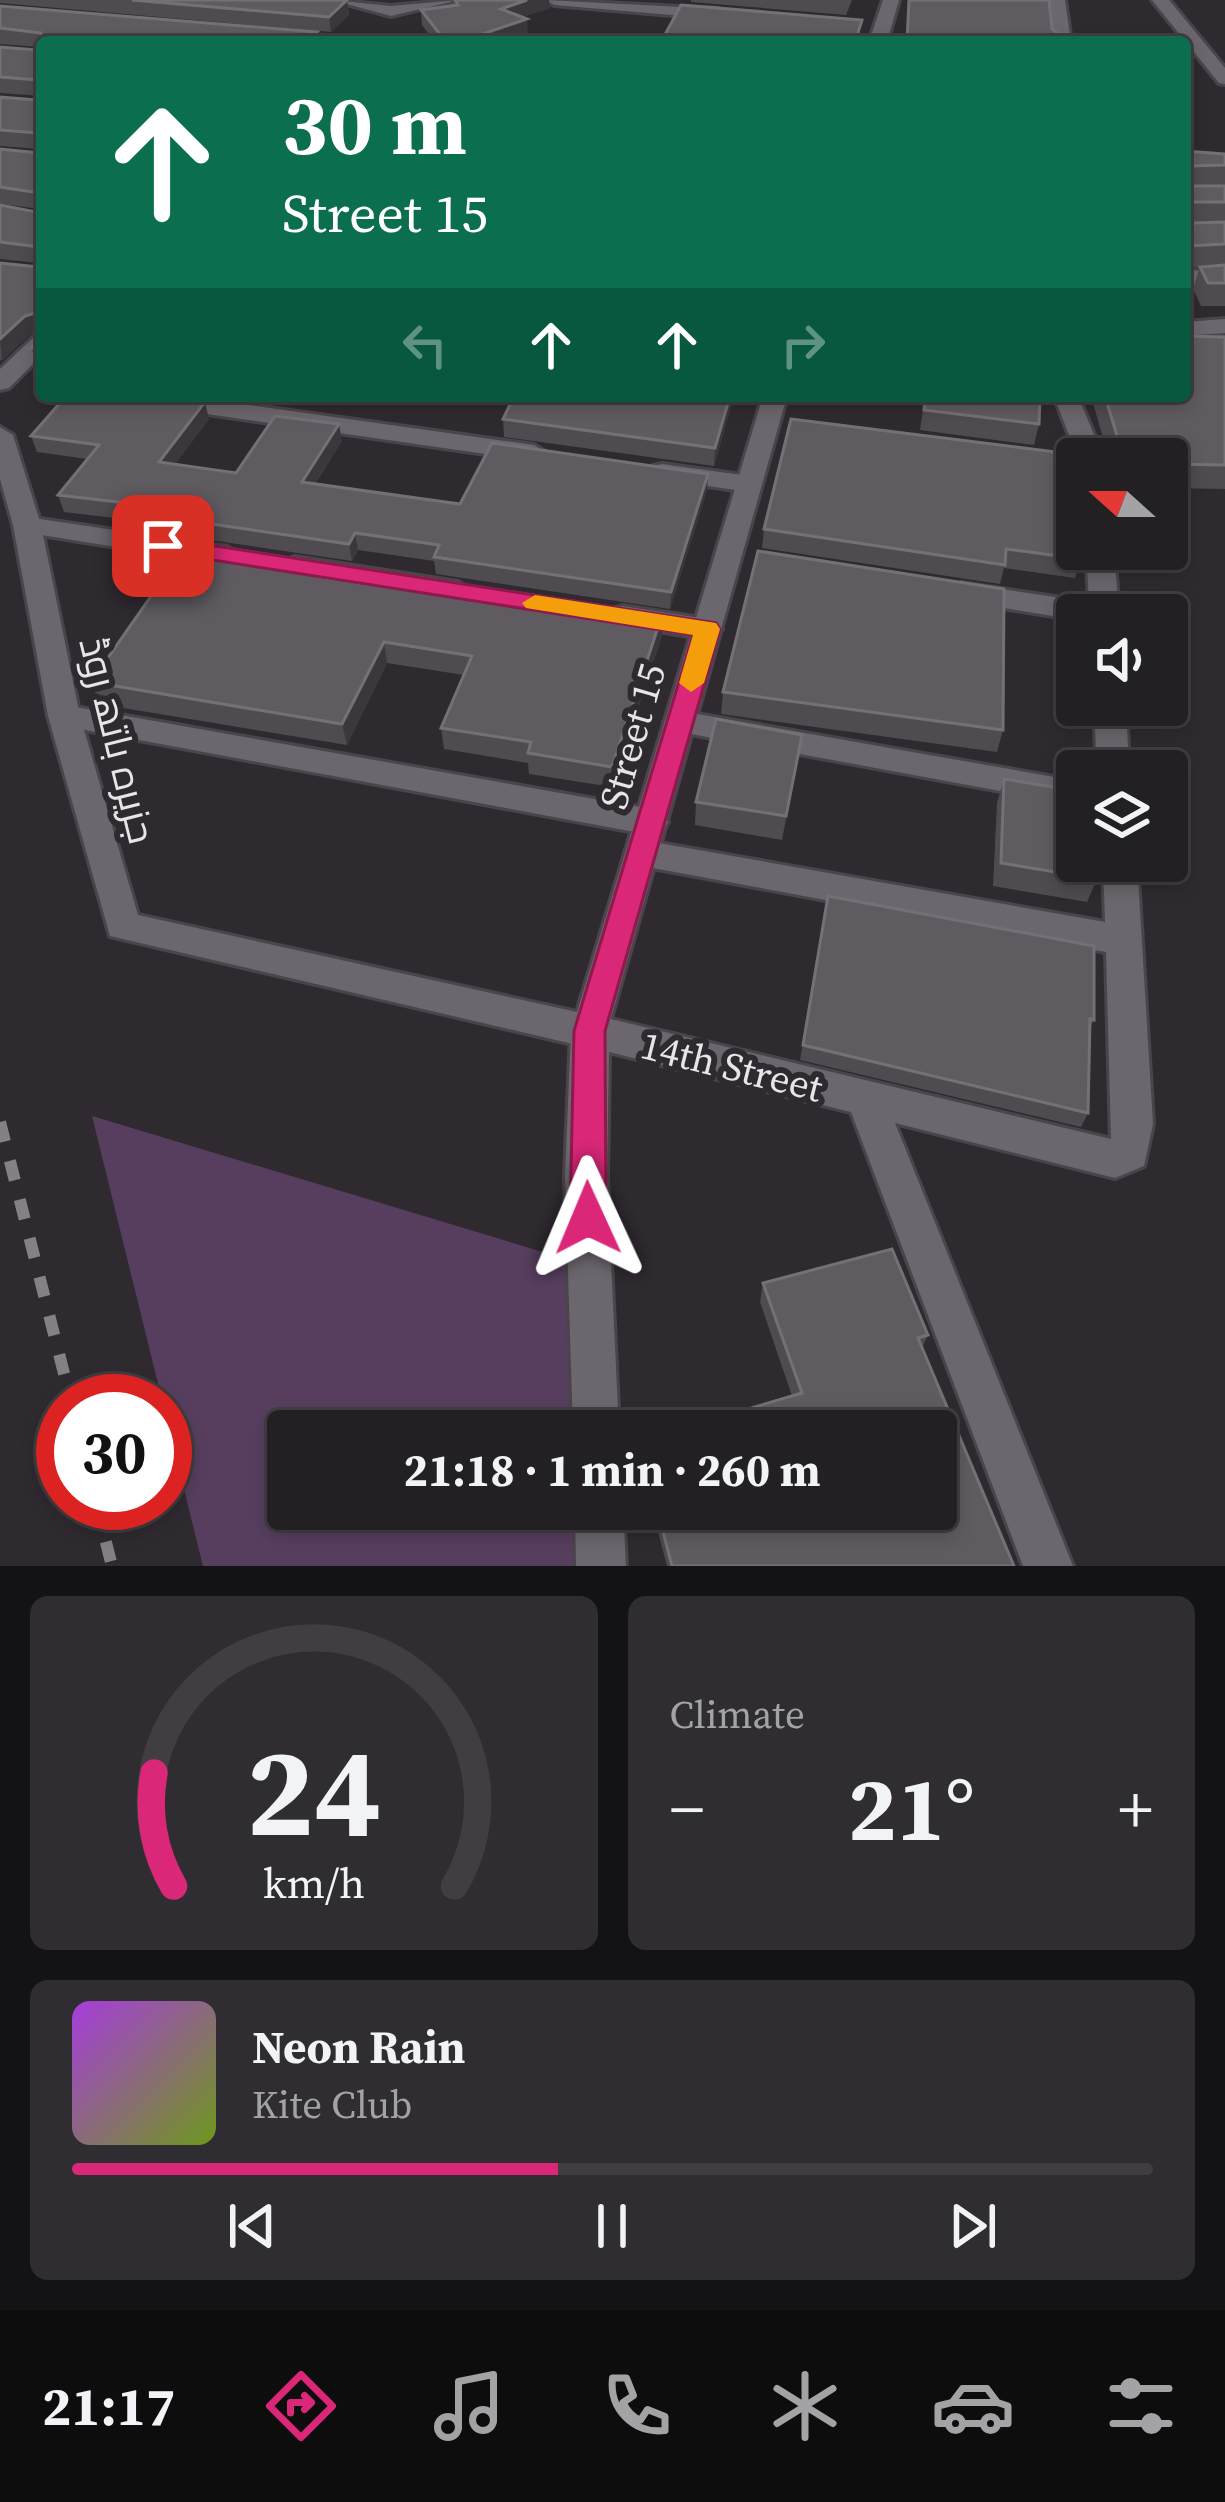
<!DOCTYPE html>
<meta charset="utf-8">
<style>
body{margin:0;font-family:"Source Serif 4",Cairo,serif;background:#2f2d31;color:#f1f3f6;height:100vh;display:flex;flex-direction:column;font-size:45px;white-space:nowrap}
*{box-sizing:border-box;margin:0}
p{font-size:39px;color:#a3a3a6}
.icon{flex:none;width:66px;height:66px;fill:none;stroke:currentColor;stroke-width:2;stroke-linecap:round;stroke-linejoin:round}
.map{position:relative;height:1566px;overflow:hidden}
.details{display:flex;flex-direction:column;gap:30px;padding:30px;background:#131214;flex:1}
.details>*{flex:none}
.guide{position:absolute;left:36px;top:36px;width:1155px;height:366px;border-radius:12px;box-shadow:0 6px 18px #0003,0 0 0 3px #403e41;background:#0b6e4f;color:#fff;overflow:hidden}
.needle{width:78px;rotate:291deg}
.buttons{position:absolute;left:1056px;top:438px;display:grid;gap:24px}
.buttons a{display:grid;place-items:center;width:132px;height:132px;border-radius:12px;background:#232024;box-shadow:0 6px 18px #0003,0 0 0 3px #403e41;font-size:60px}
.speed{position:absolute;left:36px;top:1374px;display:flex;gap:24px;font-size:60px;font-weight:700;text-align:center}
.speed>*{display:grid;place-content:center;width:156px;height:156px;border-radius:50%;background:#232024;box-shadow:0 6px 18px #0003,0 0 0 3px #403e41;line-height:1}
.speed .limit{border:18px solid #d22;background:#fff;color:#111}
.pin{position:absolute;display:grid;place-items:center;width:102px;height:102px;color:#fff;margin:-51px;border-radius:24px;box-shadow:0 6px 18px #0006}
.me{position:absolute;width:132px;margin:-66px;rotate:359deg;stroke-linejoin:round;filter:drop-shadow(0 0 9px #0008)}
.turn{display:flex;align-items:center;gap:42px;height:252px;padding:0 48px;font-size:54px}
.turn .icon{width:156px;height:156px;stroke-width:2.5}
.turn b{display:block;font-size:84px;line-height:102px}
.lanes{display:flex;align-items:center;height:114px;padding:0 48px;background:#0003;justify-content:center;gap:60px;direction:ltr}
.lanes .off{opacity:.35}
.big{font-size:90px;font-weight:700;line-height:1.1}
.details .tile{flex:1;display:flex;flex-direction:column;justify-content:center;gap:18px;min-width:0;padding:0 42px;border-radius:18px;background:#2f2d31}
.details .dial{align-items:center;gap:0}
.dial svg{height:312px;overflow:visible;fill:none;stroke:#403e41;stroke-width:7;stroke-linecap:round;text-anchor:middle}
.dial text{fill:#f1f3f6;stroke:none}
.song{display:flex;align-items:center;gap:36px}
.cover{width:144px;height:144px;border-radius:18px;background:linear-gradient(135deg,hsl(280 70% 55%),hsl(80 70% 35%))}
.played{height:12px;border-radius:6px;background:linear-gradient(90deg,#db2777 45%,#403e41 45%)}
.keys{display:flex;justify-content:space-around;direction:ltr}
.heat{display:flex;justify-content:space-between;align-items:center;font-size:66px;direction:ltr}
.details .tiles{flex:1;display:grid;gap:30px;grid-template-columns:1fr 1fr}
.tile:last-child{grid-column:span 2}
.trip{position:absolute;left:267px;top:1410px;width:690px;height:120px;border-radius:12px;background:#232024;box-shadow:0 6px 18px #0003,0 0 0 3px #403e41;font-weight:700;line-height:120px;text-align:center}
.dock{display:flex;height:192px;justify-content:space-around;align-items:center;background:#0e0d0e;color:#a3a3a6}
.dock .icon{width:84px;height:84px}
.dock .current{color:#db2777}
.dock b{font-size:54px;color:#f1f3f6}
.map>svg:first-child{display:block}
.green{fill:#573e5f}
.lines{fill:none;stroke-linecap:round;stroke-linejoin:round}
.minor-casing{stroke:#49454a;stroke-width:6}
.tertiary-casing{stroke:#49454a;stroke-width:6}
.minor{fill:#6c676e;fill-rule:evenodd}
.tertiary{fill:#6c676e;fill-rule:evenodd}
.rail{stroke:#848085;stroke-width:12;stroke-dasharray:20 20;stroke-linecap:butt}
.wall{fill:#4f4b50;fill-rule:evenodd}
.shaded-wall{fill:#3b373d}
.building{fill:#5f5b61;stroke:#747176;stroke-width:3}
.route{fill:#db2777;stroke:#8e194d;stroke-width:3}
.slow{fill:#f59e0b}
.labels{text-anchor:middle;stroke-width:12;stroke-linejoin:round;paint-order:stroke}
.street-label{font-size:39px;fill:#e8e5e9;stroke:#2f2a30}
</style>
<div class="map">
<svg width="1225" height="1566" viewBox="0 0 1225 1566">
<rect width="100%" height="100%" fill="#2f2a30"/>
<!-- green -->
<path class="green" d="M92,1116L576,1262V1431H288V1509H575V1566H203Z"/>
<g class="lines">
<defs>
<g id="minor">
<path d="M332,0L391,6L459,0L391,16Z"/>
<path d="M546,0L719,9L727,14L719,19L554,5Z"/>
<path d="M1049,0H1065L1071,42H1053Z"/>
<path d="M277,32L336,37L345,42L271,41L269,37Z"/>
<path d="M1225,269V283L1185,285V271Z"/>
<path d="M1225,319V333L1185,336V322Z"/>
<path d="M42,335V355L9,388L0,390V369L34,337Z"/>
<path d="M119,396H184L534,445L547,453L534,461L131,403Z"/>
<path d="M1054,396H1078L1104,459H1078Z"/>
<path d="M662,464L749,476L762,484L749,492L653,478L649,472L653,466Z"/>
<path d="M27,517L227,547L241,556L227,565L17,531L13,525L17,519Z"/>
<path d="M1086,549H1114L1119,615H1077V620L961,601L947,592L961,583L1089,602Z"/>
<path d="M295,557L458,582L472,591L458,600L285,572L281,566L285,560Z"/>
<path d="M622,606L707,619L722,629L707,639L612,623L607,616L612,609Z"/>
<path d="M64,705L651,809L663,813L668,822L663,831L651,835L53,724L48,716L53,708Z"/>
<path d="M1094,705H1126L1129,771H1097Z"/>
<path d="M680,711L1077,781V805L669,730L664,722L669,714Z"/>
<path d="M642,840L1105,922L1103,861H1137L1153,1124L1144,1166L1115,1178L895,1123L1073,1566H1023L851,1112L609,1052L607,1176L619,1431H573L565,1176L571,1031L576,1019L590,1014L1111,1139L1106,952L642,866L630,862L625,853L630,844Z"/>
<path d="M575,1509H623L626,1566H576Z"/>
</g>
<g id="tertiary">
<path d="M883,0H899L887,42H869Z"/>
<path d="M1152,0H1169L1225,68V84L1219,83Z"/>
<path d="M763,396H787L604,1043L590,1048L110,936L48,716L13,525L0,479V427L13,435L41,525L80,716L138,915L577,1012Z"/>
</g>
</defs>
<!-- minor casing -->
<use href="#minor" class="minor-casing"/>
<!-- tertiary casing -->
<use href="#tertiary" class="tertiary-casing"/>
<!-- minor -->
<use href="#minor" class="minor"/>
<!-- tertiary -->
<use href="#tertiary" class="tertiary"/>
<!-- rail -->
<g class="rail">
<path d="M0,1122L71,1401"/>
<path d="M96,1503L112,1566"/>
</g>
</g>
<!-- wall -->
<g class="wall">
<path d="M0,0H347L349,15L331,32L0,3Z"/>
<path d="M451,0H549L550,8L522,17L528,34L504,42H435L422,25L421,10L451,6Z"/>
<path d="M691,0H852L846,15L691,2Z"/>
<path d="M0,6L317,32L42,42V366H38L31,348L40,337V331L31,334L0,361V263L39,267V263L0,259V149L40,153V149L0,146V97L37,100L42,96L0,93V47L37,50L40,47L0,44ZM1,204L40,209L36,212L0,205Z"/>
<path d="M1185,151L1225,154V306H1201L1193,289L1200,267L1185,268Z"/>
<path d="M1225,337V489L1167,488V459H1109L1091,396H1185Z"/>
<path d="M219,396H296L292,401Z"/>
<path d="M514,396H734L714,466L504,437L503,419Z"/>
<path d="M925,396H1040L1039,424L1034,445L920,430Z"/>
<path d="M209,419L175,464L236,473L342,441L315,484L460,504L707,490L670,609L436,574L434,561L358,550L352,561L210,540L207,529L64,512L58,495L87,459L37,452L31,436Z"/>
<path d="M1077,459L1081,559L1075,578L1004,568L1000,584L762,548L764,529Z"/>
<path d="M334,565L337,580L414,591L662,615V636L612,787L529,774L528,763L444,749L441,728L464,675L387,663L347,745L99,704L91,682Z"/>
<path d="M723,692L1003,730L997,752L721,714Z"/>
<path d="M802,735L782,840L695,825L696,802Z"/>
<path d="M1004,779L1097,879L1087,902L993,886L997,803Z"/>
<path d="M828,896L1094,1020L1090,1028L1088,1113L1081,1127L800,1060Z"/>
<path d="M763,1283L928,1335L922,1348L1014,1566H667L652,1509H936L792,1396L760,1302Z"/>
</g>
<!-- shaded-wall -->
<g class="shaded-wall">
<path d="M347,0L349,15L331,32L329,17Z"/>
<path d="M527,0H549L550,8L502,24L501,9Z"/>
<path d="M527,19L528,34L504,42H459Z"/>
<path d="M35,313L41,331L31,334L2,361L0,339L25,316Z"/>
<path d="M730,396H734L714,466L715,448Z"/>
<path d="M205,402L209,419L164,479L159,462Z"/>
<path d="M339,424L342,441L305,499L302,482Z"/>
<path d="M708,474L707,490L670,609L671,592Z"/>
<path d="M355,533L358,550L352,561L349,544Z"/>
<path d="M334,565L338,586L327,578Z"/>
<path d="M662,615V636L612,787V767Z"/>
<path d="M384,642L387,663L347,745L342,724Z"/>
</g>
<!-- building -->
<g class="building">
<path d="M132,0H347L329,17Z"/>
<path d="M455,0H527L501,9L527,19L459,42H446L421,10L458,5Z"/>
<path d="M909,0H1049L1052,29L1059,34L1060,42H907Z"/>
<path d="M681,5L862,20L855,42H661Z"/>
<path d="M0,6L317,32L307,42H42V45L41,33L0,28Z"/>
<path d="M42,46V349L31,348L40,337L41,317L35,313L25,316L0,339V263L39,267L40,247L0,242V205L36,212L41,208L40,193L0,187V149L40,153L38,133L0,130V97L37,100L42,96L38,80L0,77V47L37,50Z"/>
<path d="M1185,151L1225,154V165L1188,166L1187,181L1192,186H1225V202H1192L1187,218L1192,223L1225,222V244L1189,246L1185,237Z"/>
<path d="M1225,265V283H1208L1200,267Z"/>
<path d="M1185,336L1225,337V465L1167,464V459H1124L1105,396H1185Z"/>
<path d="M66,396H113L130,398L132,396H162L205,402L159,462L236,473L275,416L339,424L302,482L460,504L492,443L708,474L671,592L434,557L439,545L355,533L349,544L205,523L212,513L58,495L99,445L31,436Z"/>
<path d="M514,396H730L715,448L503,419Z"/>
<path d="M926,396H1040L1039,424L924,410Z"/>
<path d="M791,419L1088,456V459H1077V549H1081V559L1006,549L1005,565L764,529Z"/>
<path d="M189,542L334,565L327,578L414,591L421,578L662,615L612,767L528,753L531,742L441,728L472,656L384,642L342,724L91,682Z"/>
<path d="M758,551L1004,589L1003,730L723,692Z"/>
<path d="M716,719L802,735L786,816L696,802Z"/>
<path d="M1004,779L1077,791V861H1096L1097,879L1001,863Z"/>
<path d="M828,896L1094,946V1020L1090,1019L1088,1113L803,1045Z"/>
<path d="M892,1249L928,1335L918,1338L1014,1566H672L657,1509H936V1431H673L802,1393L763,1283Z"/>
</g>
<!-- route -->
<path class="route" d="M163,538L716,623L720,629L605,1031L606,1218L600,1230L588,1235L576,1230L570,1218L574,1031L693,635L155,551L151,546Z"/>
<!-- slow -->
<path class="slow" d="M535,595L716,623L720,629L704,683L691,692L679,683L693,635L526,608L522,603Z"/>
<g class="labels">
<!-- street labels -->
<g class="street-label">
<text transform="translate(632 736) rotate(-74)" y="14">Street 15</text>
<text transform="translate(118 740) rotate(76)" y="14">جزیرہ باتھ روڈ</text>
<text transform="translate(732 1066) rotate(14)" y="14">14th Street</text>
</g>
</g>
</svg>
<div class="buttons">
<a><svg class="needle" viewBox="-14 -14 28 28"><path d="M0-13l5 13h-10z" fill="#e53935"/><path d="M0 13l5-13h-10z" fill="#a3a3a6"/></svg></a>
<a><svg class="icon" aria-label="sound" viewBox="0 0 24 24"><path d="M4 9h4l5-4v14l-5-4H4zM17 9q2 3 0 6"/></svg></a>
<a><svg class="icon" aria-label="layers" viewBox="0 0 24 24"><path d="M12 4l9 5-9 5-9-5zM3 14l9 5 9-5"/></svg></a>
</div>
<div class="speed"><div class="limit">30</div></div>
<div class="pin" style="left:163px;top:546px;background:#d93025"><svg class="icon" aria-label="arrive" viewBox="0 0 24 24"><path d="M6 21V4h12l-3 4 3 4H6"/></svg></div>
<svg class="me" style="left:588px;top:1218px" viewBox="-20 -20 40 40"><path d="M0-17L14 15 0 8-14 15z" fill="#db2777" stroke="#fff" stroke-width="4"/></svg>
<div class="trip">21:18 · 1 min · 260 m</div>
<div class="guide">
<div class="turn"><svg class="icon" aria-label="ahead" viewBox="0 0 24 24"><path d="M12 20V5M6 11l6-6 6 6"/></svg><div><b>30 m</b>Street 15</div></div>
<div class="lanes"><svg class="icon off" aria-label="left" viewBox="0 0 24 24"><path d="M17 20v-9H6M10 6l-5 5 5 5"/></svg><svg class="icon" aria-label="ahead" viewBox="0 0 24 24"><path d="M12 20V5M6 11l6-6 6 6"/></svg><svg class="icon" aria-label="ahead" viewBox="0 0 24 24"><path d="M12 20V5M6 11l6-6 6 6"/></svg><svg class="icon off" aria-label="right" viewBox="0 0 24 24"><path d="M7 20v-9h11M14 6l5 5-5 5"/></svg></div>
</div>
</div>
<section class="details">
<div class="tiles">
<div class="tile dial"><svg viewBox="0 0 100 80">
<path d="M14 69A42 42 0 1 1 86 69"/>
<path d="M14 69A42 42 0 0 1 9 40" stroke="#db2777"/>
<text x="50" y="56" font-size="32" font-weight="700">24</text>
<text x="50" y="72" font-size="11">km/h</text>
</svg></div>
<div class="tile"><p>Climate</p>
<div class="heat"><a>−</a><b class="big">21°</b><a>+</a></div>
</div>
<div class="tile">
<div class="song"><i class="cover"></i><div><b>Neon Rain</b><p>Kite Club</p></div></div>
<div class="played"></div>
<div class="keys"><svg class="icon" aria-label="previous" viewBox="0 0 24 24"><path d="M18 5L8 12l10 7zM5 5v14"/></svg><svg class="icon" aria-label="pause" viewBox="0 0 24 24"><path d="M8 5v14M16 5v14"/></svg><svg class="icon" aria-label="next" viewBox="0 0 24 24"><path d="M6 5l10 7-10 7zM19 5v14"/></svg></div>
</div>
</div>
</section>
<nav class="dock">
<b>21:17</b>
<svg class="icon current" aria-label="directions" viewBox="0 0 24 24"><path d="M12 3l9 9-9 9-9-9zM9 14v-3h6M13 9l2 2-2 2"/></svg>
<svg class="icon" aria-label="music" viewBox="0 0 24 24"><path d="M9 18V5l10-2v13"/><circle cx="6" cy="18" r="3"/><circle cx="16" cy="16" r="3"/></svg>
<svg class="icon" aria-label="phone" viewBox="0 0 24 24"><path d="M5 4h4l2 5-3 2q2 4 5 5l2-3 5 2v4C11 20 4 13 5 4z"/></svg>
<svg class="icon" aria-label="climate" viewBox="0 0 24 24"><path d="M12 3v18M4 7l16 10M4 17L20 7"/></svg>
<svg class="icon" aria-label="car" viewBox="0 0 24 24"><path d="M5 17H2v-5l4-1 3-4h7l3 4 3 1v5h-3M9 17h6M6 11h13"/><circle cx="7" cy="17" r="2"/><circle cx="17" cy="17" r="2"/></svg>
<svg class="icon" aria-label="filters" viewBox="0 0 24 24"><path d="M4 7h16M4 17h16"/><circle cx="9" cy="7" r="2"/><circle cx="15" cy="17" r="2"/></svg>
</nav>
